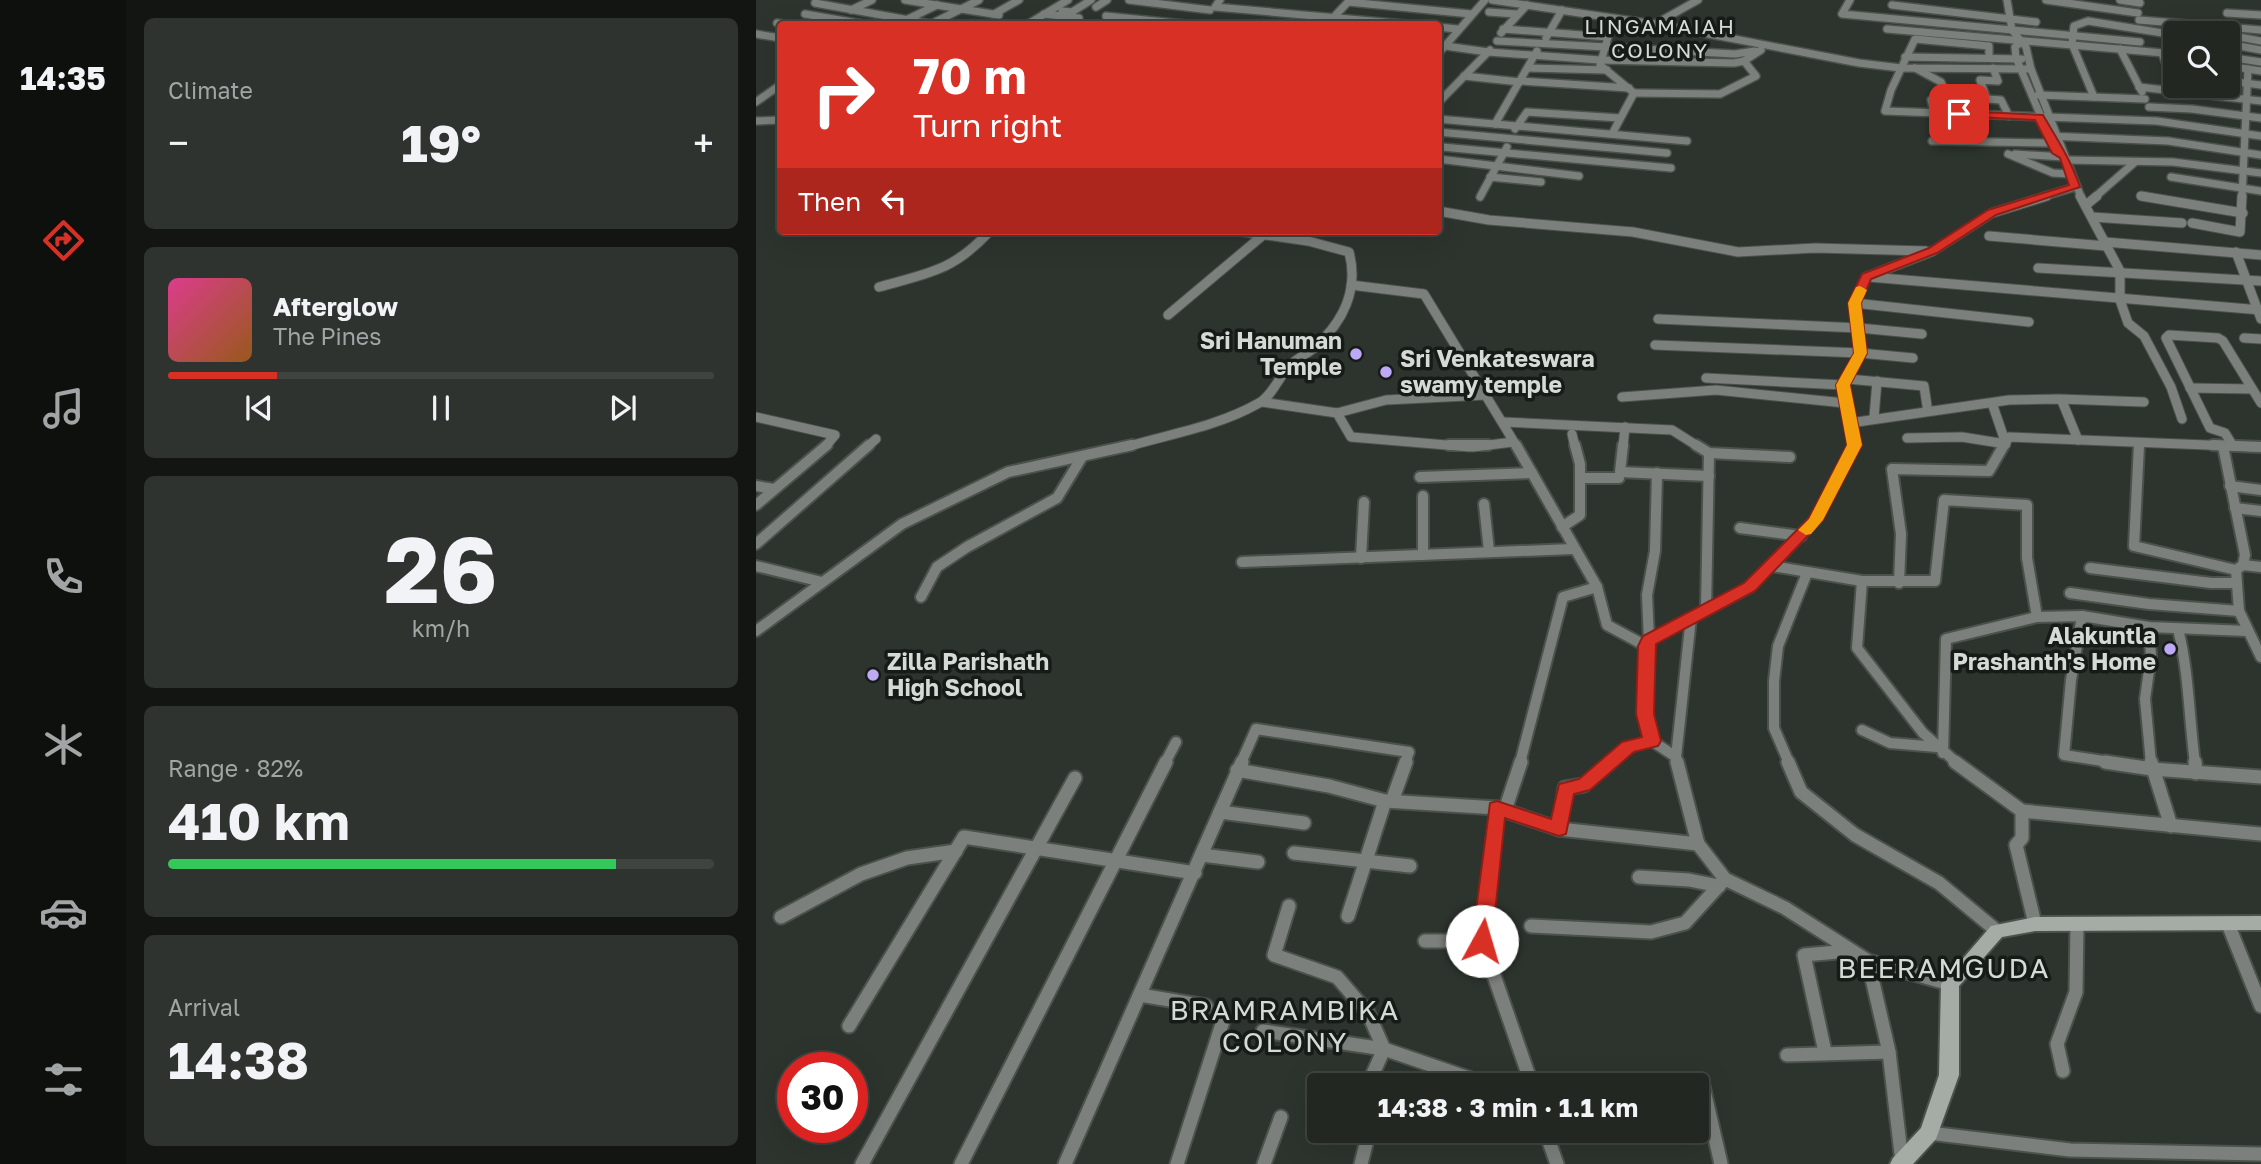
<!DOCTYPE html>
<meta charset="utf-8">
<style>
body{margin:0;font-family:"Golos Text",sans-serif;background:#2e332f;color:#f1f3f6;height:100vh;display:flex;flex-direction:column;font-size:26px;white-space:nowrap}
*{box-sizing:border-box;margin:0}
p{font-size:23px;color:#a2a5a5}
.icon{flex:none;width:38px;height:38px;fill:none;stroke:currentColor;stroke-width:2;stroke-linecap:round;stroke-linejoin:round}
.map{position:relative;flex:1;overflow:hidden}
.side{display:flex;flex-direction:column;gap:18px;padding:18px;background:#131513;width:630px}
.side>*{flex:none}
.banner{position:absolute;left:21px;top:21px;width:665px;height:214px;border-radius:7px;box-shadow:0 7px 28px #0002,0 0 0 2px #3f4440;background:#d93025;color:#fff;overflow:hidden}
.tools{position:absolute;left:1407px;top:21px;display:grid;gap:14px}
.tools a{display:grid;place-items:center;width:77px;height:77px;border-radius:7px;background:#222722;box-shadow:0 7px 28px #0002,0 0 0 2px #3f4440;font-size:35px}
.speed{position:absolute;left:21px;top:1052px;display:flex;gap:14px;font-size:35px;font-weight:700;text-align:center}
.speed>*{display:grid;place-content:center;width:91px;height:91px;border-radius:50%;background:#222722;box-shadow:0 7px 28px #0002,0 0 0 2px #3f4440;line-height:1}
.speed .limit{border:10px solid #d22;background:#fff;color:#111}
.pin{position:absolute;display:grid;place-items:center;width:60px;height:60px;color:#fff;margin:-30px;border-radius:14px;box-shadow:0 4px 10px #0006}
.me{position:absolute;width:77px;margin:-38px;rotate:6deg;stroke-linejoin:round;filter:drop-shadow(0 0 5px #0008)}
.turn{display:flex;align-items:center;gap:24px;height:147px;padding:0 21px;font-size:32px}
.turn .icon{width:91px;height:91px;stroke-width:2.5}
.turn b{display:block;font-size:49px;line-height:60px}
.then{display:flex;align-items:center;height:66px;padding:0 21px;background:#0003;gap:14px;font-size:26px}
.big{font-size:52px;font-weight:700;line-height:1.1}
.side .card{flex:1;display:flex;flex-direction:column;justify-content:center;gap:10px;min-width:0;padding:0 24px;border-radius:10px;background:#2e332f}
.side .dial{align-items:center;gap:0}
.dial b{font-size:91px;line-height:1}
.song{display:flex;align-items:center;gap:21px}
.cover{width:84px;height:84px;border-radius:10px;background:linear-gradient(135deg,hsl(330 70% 55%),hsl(30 70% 35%))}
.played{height:7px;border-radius:4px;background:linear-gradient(90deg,#d93025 20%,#3f4440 20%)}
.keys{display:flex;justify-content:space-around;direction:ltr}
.heat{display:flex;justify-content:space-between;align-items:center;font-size:38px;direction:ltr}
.charge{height:10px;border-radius:5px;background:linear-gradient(90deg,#34c759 82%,#3f4440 0)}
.trip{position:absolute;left:551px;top:1073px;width:402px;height:70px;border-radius:7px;background:#222722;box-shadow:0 7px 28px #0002,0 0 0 2px #3f4440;font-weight:700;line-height:70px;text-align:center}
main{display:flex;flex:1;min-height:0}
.dock{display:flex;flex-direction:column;width:126px;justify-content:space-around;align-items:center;background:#0e100e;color:#a2a5a5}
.dock .icon{width:49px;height:49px}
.dock .current{color:#d93025}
.dock b{font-size:32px;color:#f1f3f6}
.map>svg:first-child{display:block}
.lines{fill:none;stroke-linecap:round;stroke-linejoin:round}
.minor-far3-casing{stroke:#4b524b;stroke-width:10}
.minor-far2-casing{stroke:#4b524b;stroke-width:11}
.minor-far1-casing{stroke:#4b524b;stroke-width:14}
.minor-casing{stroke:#4b524b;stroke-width:17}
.secondary-casing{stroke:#4b524b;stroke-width:4}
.minor-far3{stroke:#7c807c;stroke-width:7}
.minor-far2{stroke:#7c807c;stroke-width:9}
.minor-far1{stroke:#7c807c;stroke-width:10}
.minor{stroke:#7c807c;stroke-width:13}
.secondary{fill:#a5aca6;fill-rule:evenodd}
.route{fill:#d93025;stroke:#8d1f18;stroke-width:2}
.slow{fill:#f59e0b}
.poi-dot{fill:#bda9f5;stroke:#171b18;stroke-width:2.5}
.labels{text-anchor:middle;stroke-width:7;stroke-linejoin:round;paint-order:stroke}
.far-neighbourhood-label{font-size:21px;letter-spacing:2px;fill:#d2dcd3;stroke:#171b18}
.poi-label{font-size:23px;font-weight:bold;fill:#d5dad5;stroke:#171b18;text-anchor:end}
.near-neighbourhood-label{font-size:28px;letter-spacing:2px;fill:#d2dcd3;stroke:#171b18}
</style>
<main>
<nav class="dock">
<b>14:35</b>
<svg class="icon current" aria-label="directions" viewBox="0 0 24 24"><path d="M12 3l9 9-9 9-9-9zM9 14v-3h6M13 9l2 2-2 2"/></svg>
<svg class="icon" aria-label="music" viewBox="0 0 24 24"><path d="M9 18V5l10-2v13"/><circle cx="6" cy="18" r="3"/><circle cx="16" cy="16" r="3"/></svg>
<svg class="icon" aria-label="phone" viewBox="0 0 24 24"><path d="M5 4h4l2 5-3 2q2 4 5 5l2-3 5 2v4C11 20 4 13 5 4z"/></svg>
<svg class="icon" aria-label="climate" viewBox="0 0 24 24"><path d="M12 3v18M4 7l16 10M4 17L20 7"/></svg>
<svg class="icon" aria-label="car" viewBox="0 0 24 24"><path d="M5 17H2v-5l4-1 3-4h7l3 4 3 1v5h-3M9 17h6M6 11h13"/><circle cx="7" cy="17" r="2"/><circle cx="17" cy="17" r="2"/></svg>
<svg class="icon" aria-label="filters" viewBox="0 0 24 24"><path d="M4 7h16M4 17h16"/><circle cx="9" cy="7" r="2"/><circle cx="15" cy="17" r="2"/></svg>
</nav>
<section class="side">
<div class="card"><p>Climate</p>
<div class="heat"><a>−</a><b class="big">19°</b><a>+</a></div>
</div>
<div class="card">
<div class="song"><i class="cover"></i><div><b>Afterglow</b><p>The Pines</p></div></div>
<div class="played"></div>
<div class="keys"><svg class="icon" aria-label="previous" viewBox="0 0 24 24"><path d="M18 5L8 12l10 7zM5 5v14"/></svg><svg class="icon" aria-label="pause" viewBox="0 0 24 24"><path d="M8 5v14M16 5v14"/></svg><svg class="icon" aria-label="next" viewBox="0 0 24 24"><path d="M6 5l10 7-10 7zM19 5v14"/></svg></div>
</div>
<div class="card dial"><b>26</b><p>km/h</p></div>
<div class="card"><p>Range · 82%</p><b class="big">410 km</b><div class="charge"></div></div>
<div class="card"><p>Arrival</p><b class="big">14:38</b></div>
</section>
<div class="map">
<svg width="1505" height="1164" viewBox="0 0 1505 1164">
<rect width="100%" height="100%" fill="#2d342d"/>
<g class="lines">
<defs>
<g id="minor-far3">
<path d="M149,0L243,15"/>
<path d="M373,0L454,10"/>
<path d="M464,0L459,7L650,24"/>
<path d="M736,0L911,26L1103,63L1145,68L1275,69"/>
<path d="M1094,0L1086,14L1384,42"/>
<path d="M1251,0L1256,30L1270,47L1275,69L1325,197"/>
<path d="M1290,0L1382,13"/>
<path d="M1364,0L1384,3"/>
<path d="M59,3L175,24L223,0"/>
<path d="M1136,5L1280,22"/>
<path d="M340,7L351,0"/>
<path d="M95,10L116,0"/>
<path d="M306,11L316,12L335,0"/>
<path d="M733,12L760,14"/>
<path d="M1471,13L1505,15"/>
<path d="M49,14L107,24"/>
<path d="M238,14L263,0"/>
<path d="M288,14L323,18L316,24"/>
<path d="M350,16L429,24"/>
<path d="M575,20L592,2L715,14"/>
<path d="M1383,20L1505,30"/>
<path d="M148,21L181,5"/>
<path d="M21,23L27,24"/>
<path d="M272,24L312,0"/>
<path d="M899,24L942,0"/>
<path d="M682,27L701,29"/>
<path d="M747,29L852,37L844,65L878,93L856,134"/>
<path d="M1131,29L1419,54"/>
<path d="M745,33L771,5"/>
<path d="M0,34L24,38"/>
<path d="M1472,35L1505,41"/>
<path d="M790,38L806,10"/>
<path d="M741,41L979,54L999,51"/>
<path d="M1266,41L1259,47L1260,58L1295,140"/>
<path d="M1472,44L1505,50"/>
<path d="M682,45L732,52L734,50"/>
<path d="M1364,49L1386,92"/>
<path d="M1406,53L1412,70L1419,75"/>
<path d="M682,54L729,0"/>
<path d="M1149,57L1266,59"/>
<path d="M1472,57L1505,62"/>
<path d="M1233,58V46L1159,39L1135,90L1129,111L1401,121L1505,136"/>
<path d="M1472,66L1505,71"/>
<path d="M772,68L851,70"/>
<path d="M1159,68L1185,82L1190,93L1175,100L1178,113"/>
<path d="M1237,68L1242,81L1224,80L1231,99L1245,100L1253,116"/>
<path d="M708,76L764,82"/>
<path d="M765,81L873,88"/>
<path d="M1472,81L1505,85"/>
<path d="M1383,87L1505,101"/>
<path d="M878,93L964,94L1000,76L988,61"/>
<path d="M1282,95L1389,99"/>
<path d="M1338,97L1316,44L1318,26L1332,21L1419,35"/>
<path d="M0,102L24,85"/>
<path d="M682,103L732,52L844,60L978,63L988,61L1005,50"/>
<path d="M1393,107L1436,109L1505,118"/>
<path d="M682,119L931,141"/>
<path d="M0,121L24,120"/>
<path d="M739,124L781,51"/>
<path d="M759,129L771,112L864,118"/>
<path d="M682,132L911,153"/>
<path d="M1293,136L1412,141L1505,155"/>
<path d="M1176,141L1296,143"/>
<path d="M686,147L915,168"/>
<path d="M1252,154L1297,173L1315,174"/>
<path d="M1259,154L1308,157"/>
<path d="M682,159L823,176"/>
<path d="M1310,160L1417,162L1505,173"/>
<path d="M734,177L785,182"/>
<path d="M1415,177L1505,191"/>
<path d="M1385,196L1394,197"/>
<path d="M724,197L751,147"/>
<path d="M1286,197L1319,187L1318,184"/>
<path d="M1339,197L1379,162"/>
<path d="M1486,197L1492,69"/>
</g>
<g id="minor-far2">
<path d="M1324,196L1364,271V300L1372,323L1388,336L1415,387L1426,419"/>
<path d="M1385,196L1487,213"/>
<path d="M1330,205L1341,196"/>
<path d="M682,211L733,220L877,232L982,252L1059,248L1170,251"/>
<path d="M1336,217L1426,223"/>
<path d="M1436,223L1484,232L1486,196"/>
<path d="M1233,236L1350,246"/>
<path d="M1349,242L1505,255"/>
<path d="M1480,252L1505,319"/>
<path d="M1282,268L1505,281"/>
<path d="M1113,277L1505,310"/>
<path d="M595,285L668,294L761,447"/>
<path d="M123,287C173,273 197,271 234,231"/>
<path d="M1098,303L1273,322"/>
<path d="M412,315L506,236"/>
<path d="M902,319L1103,328L1166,334"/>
<path d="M1488,338L1505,339"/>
<path d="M899,345L1104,353L1157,358"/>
<path d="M950,378L1087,385"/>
<path d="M1092,379L1168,386L1171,406"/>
<path d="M1434,388L1496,389"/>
<path d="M866,397L960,390L1089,403"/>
<path d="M1306,401L1322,440"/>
<path d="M506,402L581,413L595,437L714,447"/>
<path d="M581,413L630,400L730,395"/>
<path d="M0,417L79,435L69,447"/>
<path d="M1118,417L1121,381"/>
<path d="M747,422L916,430L943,447"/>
<path d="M1094,423L1253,400L1303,399L1388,402"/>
<path d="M816,434L819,447"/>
<path d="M1151,438L1206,437L1250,444L1236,403"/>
<path d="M1477,446L1469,433L1454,428L1410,338L1413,335L1462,338L1467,341L1505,403"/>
<path d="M111,447L120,439"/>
<path d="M370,447C414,434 463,426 503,403C516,396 523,377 533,366C540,359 551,354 559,347C587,322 603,290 593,252L552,241L482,231"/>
<path d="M717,447L757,442"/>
<path d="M867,447L869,427"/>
<path d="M1097,447L1087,385L1104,353L1098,303L1110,277L1177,251L1236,213L1291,196"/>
<path d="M1247,447L1253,437L1501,447"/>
<path d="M1383,447V443"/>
</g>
<g id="minor-far1">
<path d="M693,445H732"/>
<path d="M760,445L841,587L851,625L890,646L889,714L896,741L920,757L922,763"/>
<path d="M867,445L864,472L953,476"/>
<path d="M940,445L953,453L1034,457"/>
<path d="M1383,445L1378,546L1480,570"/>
<path d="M1457,445L1505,447"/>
<path d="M1467,446L1489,555L1487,565L1480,570L1483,611L1505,657"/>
<path d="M664,477L776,473"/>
<path d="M824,478H863"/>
<path d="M0,486L18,489"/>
<path d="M1474,486L1505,490"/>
<path d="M667,496V555"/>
<path d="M728,504L733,551"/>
<path d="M0,505L71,445"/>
<path d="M1479,508L1505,511"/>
<path d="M806,527L824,515V464L819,445"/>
<path d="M984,528L1045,536"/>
<path d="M0,544L113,445"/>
<path d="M605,558L608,502"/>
<path d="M486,562L817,549"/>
<path d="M1487,565L1505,567"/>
<path d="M0,566L66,582"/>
<path d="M1016,566L1106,581H1179L1188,500L1271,505V558L1281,617"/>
<path d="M1334,568L1455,583H1480"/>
<path d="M1106,581L1101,648L1167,733L1201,763"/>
<path d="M1143,583L1145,534L1136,469L1233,471L1248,445"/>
<path d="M1314,593L1393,604L1483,611"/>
<path d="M165,597L181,567L211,547L301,498L326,457"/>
<path d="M950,609L953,453"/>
<path d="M1326,616L1315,680L1308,755L1360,763"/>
<path d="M1393,627L1395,656L1389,699L1395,763"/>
<path d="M1422,629C1433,672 1433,719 1439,763"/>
<path d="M0,631L146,524L252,472L376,445"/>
<path d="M893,640L891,595L899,551L901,473"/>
<path d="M890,646L893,640L994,587L1059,520L1098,445"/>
<path d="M1106,730L1134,743L1181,747"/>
<path d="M1187,753L1190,639L1281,617L1326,616L1393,627L1491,631"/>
<path d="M920,757L935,618"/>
<path d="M409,763L420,742"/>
<path d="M485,763L500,729L653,752L649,763"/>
<path d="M764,763L807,597L841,587"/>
<path d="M853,763L872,747L896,741"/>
<path d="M1033,763L1018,728V681L1022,646L1051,573"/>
</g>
<g id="minor">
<path d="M921,762L942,844L969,879L1029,908L1112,961L1194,984"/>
<path d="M1032,762L1045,792L1099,835L1183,883L1241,931"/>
<path d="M1199,762L1266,811V838L1260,845L1279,924"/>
<path d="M1349,762L1396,769L1505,777"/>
<path d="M1395,762L1415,826"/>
<path d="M1439,762L1440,773"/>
<path d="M481,770L573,786L629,801L741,808L803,829L942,844"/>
<path d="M636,801L650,762"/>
<path d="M741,808L726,941L776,1085"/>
<path d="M749,810L765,762"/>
<path d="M1266,811L1505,834"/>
<path d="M464,812L548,823"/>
<path d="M803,829L809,788L828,785L855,762"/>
<path d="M538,853L654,866"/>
<path d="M446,855L502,862"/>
<path d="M883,877L933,880L963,886"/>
<path d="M533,906L518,955L581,977L612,1013L628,1049L733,1085"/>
<path d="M592,916L629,801"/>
<path d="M25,917L105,874L151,858L200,851"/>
<path d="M1472,924L1505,1006"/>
<path d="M775,926L895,932L929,923L969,879"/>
<path d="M669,941H726"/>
<path d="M1112,961L1133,1052L1146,1162"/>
<path d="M384,995L450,1006"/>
<path d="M93,1026L208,837L439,873"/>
<path d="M507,1031L628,1049L612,1085"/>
<path d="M1069,1052L1048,955L1093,951"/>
<path d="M1031,1055L1133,1052"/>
<path d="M1307,1071L1301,1044L1320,992L1321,924"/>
<path d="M873,1085L940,1080L947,1086L965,1164"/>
<path d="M789,1130L801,1164"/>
<path d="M1173,1133L1314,1150L1505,1154"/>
<path d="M106,1164L319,778"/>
<path d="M205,1164L410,762"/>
<path d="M309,1164L486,762"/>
<path d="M421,1164L467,1021"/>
<path d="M508,1164L525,1117"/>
<path d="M605,1164L610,1144"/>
</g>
<path id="secondary" d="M1505,916V930L1279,931L1246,937L1203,986V1075L1180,1139L1157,1164H1134L1137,1158L1165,1128L1183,1075L1185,984L1235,926L1279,917Z"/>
</defs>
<!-- minor-far3 casing -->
<use href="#minor-far3" class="minor-far3-casing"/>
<!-- minor-far2 casing -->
<use href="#minor-far2" class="minor-far2-casing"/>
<!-- minor-far1 casing -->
<use href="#minor-far1" class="minor-far1-casing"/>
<!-- minor casing -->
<use href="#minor" class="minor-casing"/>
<!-- secondary casing -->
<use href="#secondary" class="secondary-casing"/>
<!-- minor-far3 -->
<use href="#minor-far3" class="minor-far3"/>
<!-- minor-far2 -->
<use href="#minor-far2" class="minor-far2"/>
<!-- minor-far1 -->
<use href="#minor-far1" class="minor-far1"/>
<!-- minor -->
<use href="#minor" class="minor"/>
<!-- secondary -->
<use href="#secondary" class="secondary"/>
</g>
<!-- route -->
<path class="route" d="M1203,111L1287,115C1301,139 1315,160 1324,187L1240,215L1181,253L1115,279L1105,303L1111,353L1094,385L1106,445L1067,520L999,591L900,644L898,714L905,741L902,746L878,752L834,790L818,794L810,834L803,836L749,818L736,941L733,947L726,949L719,947L716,941L734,803L741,801L795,819L803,784L823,779L866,742L886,737L880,714L882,646L887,636L988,583L1053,518L1091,445L1080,385L1098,353L1092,303L1106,274L1173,248L1232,210L1313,185L1304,158L1296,153L1279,120L1199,116V112Z"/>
<!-- slow -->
<path class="slow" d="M1104,286L1111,290L1105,303L1111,353L1094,385L1106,445L1067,520L1055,534L1050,535L1042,530L1053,519L1091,445L1080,385L1098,353L1092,303L1100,287Z"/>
<!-- markers -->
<g class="poi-dot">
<circle cx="600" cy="354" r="7"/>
<circle cx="630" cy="372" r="7"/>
<circle cx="1414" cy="649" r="7"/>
<circle cx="117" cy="675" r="7"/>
</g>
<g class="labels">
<!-- far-neighbourhood labels -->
<g class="far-neighbourhood-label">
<text x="904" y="34">LINGAMAIAH<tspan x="904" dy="24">COLONY</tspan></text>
</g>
<!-- poi labels -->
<g class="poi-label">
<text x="586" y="349">Sri Hanuman<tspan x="586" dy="26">Temple</tspan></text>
<text x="644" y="367" text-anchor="start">Sri Venkateswara<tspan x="644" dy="26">swamy temple</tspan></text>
<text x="1400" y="644">Alakuntla<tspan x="1400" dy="26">Prashanth's Home</tspan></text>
<text x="131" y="670" text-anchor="start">Zilla Parishath<tspan x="131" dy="26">High School</tspan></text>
</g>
<!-- near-neighbourhood labels -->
<g class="near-neighbourhood-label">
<text x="1188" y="978">BEERAMGUDA</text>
<text x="529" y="1020">BRAMRAMBIKA<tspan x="529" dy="32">COLONY</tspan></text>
</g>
</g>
</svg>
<div class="tools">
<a><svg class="icon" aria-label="search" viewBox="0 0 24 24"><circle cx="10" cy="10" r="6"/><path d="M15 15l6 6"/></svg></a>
</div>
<div class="speed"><div class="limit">30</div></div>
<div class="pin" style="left:1203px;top:114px;background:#d93025"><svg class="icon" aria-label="arrive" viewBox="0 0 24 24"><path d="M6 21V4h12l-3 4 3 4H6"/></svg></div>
<svg class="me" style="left:726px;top:941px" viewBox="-20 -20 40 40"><circle r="19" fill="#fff"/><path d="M0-13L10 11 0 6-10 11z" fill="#d93025"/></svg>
<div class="trip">14:38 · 3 min · 1.1 km</div>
<div class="banner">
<div class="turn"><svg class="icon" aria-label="right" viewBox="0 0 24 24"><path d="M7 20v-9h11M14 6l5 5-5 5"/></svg><div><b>70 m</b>Turn right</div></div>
<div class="then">Then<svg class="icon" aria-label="left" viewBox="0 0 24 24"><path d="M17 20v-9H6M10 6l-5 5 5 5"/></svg></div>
</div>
</div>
</main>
